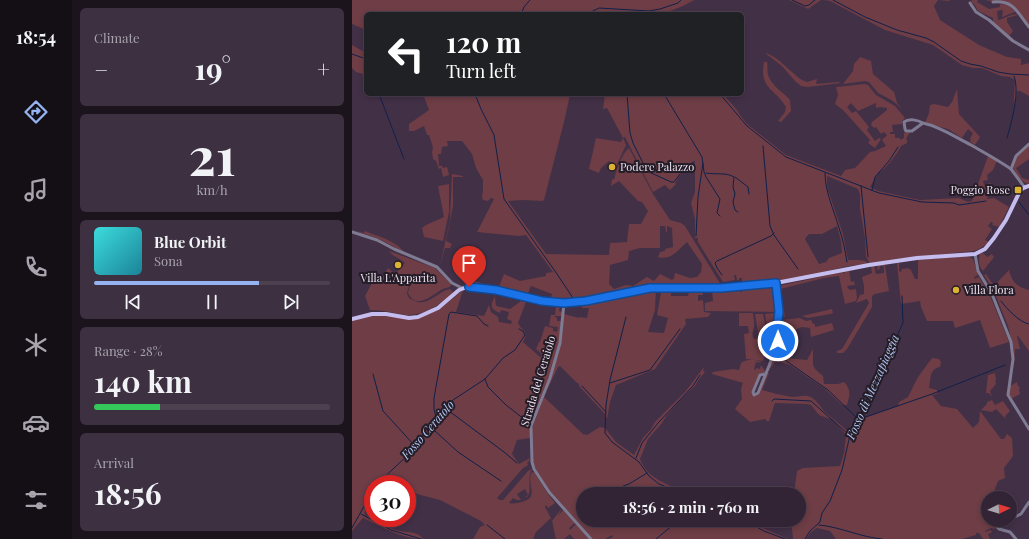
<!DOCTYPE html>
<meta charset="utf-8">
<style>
body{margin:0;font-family:"Playfair Display",serif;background:#3d3041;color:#f1f3f6;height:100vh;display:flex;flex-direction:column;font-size:15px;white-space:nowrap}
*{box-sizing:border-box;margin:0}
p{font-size:13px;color:#a8a4ad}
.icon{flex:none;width:22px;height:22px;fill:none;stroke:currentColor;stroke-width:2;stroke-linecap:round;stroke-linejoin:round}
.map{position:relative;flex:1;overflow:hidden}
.side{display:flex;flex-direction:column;gap:8px;padding:8px;background:#1c141d;width:280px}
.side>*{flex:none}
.guide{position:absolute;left:12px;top:12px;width:380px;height:84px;border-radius:6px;box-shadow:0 2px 6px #0003,0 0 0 1px #4d4150;background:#202124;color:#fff;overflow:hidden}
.needle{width:26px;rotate:85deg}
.buttons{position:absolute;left:629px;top:491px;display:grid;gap:8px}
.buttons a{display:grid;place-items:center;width:36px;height:36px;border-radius:50%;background:#322435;box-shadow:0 2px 6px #0003,0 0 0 1px #4d4150;font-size:20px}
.speed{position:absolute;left:12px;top:475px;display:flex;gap:8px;font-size:20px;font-weight:700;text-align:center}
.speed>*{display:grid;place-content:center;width:52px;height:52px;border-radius:50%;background:#322435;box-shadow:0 2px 6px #0003,0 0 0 1px #4d4150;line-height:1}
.speed .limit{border:6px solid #d22;background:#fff;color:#111}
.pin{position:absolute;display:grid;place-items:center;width:34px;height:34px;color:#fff;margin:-41px -17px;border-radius:50% 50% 50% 0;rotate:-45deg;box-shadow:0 0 4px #0007}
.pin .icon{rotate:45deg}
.me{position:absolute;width:44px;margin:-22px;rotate:0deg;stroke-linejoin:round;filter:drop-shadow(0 0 3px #0008)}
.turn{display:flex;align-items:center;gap:14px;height:84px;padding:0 16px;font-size:18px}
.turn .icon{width:52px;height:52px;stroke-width:2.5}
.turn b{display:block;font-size:28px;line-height:34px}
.big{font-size:30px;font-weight:700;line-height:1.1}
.side .widget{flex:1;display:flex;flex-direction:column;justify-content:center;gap:6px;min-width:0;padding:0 14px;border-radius:6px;background:#3d3041}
.side .dial{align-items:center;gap:0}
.dial b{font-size:52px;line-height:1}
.song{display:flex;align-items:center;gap:12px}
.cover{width:48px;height:48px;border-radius:6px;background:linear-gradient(135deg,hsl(180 70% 55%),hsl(190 70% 35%))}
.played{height:4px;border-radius:2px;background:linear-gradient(90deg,#95b2f1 70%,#4d4150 70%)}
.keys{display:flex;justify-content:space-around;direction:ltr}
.heat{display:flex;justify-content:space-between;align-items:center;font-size:22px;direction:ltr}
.charge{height:6px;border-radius:3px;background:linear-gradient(90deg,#34c759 28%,#4d4150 0)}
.trip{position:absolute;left:224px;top:487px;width:230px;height:40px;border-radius:20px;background:#322435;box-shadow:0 2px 6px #0003,0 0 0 1px #4d4150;font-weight:700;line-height:40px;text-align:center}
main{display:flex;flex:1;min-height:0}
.tab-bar{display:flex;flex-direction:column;width:72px;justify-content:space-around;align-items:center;background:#140e15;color:#a8a4ad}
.tab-bar .icon{width:28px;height:28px}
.tab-bar .active{color:#95b2f1}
.tab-bar b{font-size:18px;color:#f1f3f6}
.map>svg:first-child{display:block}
.green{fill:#6e3d45;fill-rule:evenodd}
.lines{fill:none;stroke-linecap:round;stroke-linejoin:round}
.stream{stroke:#11204a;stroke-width:1}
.minor{stroke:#7f7b93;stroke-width:3}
.major{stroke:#c5bdee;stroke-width:4}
.route-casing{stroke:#114b97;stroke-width:10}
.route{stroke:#1a73e8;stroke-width:7}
.poi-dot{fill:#dcb233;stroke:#241c26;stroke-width:1.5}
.labels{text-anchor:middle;stroke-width:4;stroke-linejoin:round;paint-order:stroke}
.poi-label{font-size:11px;fill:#ebe0ef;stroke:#241c26;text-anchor:start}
.street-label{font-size:11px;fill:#ebe0ef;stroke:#241c26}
.water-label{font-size:12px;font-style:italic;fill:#b1c5f1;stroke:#241c26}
</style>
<main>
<nav class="tab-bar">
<b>18:54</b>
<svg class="icon active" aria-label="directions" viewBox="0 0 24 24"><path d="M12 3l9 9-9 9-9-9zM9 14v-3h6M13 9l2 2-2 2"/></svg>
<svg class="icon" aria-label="music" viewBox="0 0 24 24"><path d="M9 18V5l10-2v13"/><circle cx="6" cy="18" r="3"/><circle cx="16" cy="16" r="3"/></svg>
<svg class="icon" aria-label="phone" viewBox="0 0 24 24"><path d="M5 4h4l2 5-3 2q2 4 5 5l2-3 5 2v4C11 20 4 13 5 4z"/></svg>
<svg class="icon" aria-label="climate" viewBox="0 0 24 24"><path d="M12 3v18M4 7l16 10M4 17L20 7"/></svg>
<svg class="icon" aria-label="car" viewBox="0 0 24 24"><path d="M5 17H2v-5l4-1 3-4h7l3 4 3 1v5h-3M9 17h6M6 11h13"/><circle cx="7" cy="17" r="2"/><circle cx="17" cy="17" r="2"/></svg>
<svg class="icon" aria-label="filters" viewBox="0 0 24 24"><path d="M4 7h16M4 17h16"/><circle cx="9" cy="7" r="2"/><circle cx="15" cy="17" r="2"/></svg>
</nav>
<section class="side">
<div class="widget"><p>Climate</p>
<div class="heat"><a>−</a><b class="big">19°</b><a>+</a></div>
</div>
<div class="widget dial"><b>21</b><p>km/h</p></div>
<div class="widget">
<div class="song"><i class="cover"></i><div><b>Blue Orbit</b><p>Sona</p></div></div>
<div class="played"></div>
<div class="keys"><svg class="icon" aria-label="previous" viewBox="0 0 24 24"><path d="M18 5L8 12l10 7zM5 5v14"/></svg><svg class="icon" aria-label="pause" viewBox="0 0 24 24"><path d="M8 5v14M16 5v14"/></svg><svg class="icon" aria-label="next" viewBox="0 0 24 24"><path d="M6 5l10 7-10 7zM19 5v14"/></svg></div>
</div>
<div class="widget"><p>Range · 28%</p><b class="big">140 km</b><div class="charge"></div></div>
<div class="widget"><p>Arrival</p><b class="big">18:56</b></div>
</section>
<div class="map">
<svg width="677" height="539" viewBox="0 0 677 539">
<rect width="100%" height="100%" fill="#423047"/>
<!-- green -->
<g class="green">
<path d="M0,0H342L331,6L318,11V14H14V30L0,24Z"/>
<path d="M437,0H469L456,9Z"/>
<path d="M472,0H598L597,1L586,0L582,6L588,20L627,45L655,57L669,59V65L677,63V96L668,91H665L663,106L662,98L663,80L658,77L649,76L630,68H621L610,65L581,45L533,30L478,1Z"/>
<path d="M620,0H626L625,2L637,9L648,7V4L657,5L663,12L650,17L651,10L645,11L646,20C653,19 659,13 666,15L655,18V22L661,31L657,36L641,22V18L626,11L622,4L619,2Z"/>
<path d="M634,0H677V26C670,17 662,1 649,1C644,1 639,2 634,0Z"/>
<path d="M0,45L14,53V75L4,72L0,68Z"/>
<path d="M413,53C425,55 439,73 450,80L455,82L465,79L464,84L486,82L489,83L456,87L449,86L443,81L430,66Z"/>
<path d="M508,57L519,61L521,74L542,92L545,103L550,109L541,101L526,93L517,82L513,81L491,84L501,71L502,64Z"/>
<path d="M412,62H415C416,67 415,71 416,75C420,86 431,92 438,100L439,111L429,122L426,121L433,112L434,107C423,88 407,89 412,62Z"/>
<path d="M513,84L516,85L524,95L543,106L553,118L550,121V124L540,125L541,132H538V134H543V138H548V140L552,138V133L558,132L554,139L555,140V143L549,146C546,153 533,170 527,172L518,187L526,191L568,200L607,198L616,202L620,201L636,156L645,161L641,170L635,175L636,180L631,181L632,185L639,183V187H641L639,195H636L635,199L642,198L657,207L647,227L640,225L641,223L639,222L636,226L640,229L633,240L637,242L629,248L622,251L584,255L518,264L514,257L513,238L508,209V195L506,189L475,176V184L476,190L491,234L496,260H507L514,261L515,264L497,266L437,280L390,284V278H387V280H385L384,275H382L383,280L371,282L346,242V238H343V219L339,203L343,192V161H341L330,172L323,183L324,184L318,190L313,185L301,192L273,137L271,138L274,145L264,167L257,161L249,168L247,173L237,169L244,138L269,142L271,138L255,108L251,109L253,94H371L385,110L388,115L395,124L434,155L489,176L493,170L503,168L518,152L523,151L534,146L530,140L535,135L532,132L529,134L524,127L522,128L519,125L520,122L535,110V108L528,107L524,108V103L506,111L499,103L495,107L500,113L504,111L517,127L515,130L523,141L527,138L529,139L523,148L516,143L518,140L491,110L493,109L491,110L483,104L486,95L484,87ZM485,226L489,241L490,253L477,258L474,262L467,264L453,239L457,234H470Z"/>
<path d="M605,89L607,114L628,137L623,145L618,142L619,140L618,139L621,133L616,129L610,138L596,129L573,123L577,113L578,105L582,104L596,107L600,102Z"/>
<path d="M71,94L218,95L212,122L192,200L190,201L171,200L156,201L194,254L257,255L258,243L275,242L277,224H289L296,211L290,202L286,201L267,181L259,186L260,180L263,178C263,171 271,152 277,148L301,194L318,220L329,223L333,226L369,285L366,286L301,285L222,301H198L200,294L179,286L175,296L121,285L123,281L146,289L152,274L168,281L194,276V273L201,272L174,235L167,236L125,232L142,199L139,198L136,201L131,200L130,196L131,190V180L124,168L120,154L110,141H95L96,146L90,147L89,154H86L87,166H90L91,168L95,167L97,175L91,177L89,168L87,169L84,161L81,159L80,152L81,147L77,135H75L72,126L62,131H57V124L77,110ZM308,226H313L314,232H315V226L320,228L321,247L313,249V251L308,252L306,257C319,261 326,250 335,242L350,264L349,272L345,277L338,278L323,273L322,278L320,280L308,274L302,281L295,277L281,286L274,285L262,289L257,284L258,265L276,260L277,251L288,248H308Z"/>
<path d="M677,145V159L664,168L670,178L677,180V184C669,183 663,174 661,167L664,156Z"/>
<path d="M100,174L111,176V177H101V206L94,241L100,244L98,248H93L88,266L98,220Z"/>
<path d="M97,184V212L91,241L72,237L70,228L74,225L92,217L86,186Z"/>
<path d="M0,230L12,233L13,231C27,237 43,240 52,252L25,238Z"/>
<path d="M37,251L83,268L99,284L98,287C95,288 92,288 89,290C79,296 64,310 56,293L58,285L60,283H65L66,278L62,273L55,279L58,282L55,293C56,298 58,299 63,301C76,307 86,291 98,289L101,292C90,305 70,316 53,315C41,313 31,310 18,310L13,296L22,279L26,281L27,279L29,280L36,268L43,274L53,263C48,258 41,257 37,251Z"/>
<path d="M631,253L635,257L640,254L642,257L631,271C627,267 626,259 628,254Z"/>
<path d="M615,256L621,259L626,275L622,277L623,279L627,277L639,298L657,342L638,348L628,320L603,328L601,321H575L569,307L568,301L549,304L545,263H547V271L549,272L550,269L556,268L559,270L563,279H566V260Z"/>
<path d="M526,265H533L537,291L523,294L520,296V307L495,349L491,353H485V351L490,349L517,303L515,299L504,303L508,295L512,294V286L510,277L520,273L519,266H522L524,274L532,273V268L531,266H528L527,270L525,269Z"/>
<path d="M497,270L499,282L502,281L503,285L495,286L496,288L498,290L504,289L505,298L504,301L493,304L487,276L472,278L428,289L433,317C426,312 425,294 426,286L491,272L492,274L493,271Z"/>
<path d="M657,270C660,282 665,287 677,290V351L666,336H665L668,349H663L662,367V351L656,326L642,291L632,275L634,274L642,286Z"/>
<path d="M423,285L425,312L353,311V303L361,301L360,290L398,287L388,289V292L402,287Z"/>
<path d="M304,288L303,310L296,332L312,333L316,318L305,315L309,292H319V296H336L338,288L351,290V295H346V301L351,300L352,312L359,313L356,317L333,319L334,324L303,369L264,385L258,402L255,419L253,414L227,386V384L224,382L208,366L206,367L195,390L209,343L212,314L227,318V317L235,318L237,308H230L229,304Z"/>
<path d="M111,290L104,312L132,316L137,305L139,312L146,317L147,322L159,324L160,321L155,319L157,312L149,310L148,313C135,308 140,303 145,292L143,297L144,306L158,309L169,301L172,302L174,299H175L166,323C171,332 177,331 171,342L188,357L191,355L184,349L187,342H188L193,326L201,328V331L205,332L206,327L197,326L199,315H203L204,305H211L210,306H208L207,311L210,312V316H203V317L205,318V321H210L207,343L197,378L178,425V438L165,440L160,454L167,464L178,458L177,461L175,463L176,465L171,468L145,498L148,500H151L176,471L180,469C174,481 181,489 175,497H173L176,495L173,489L165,494L169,500H165L161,498L157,503C162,504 165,503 170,502C189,497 173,483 180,472L183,473L196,494L203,503L196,508L194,505L193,507L199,518L184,532L181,539H121L128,527L133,525L129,521L88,500L65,494L55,490V484H42L32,480V477L30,479L32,483L31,484H21V500C16,503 12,509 13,515C25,522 35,528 48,531C56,533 67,531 71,539C50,539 30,527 11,518L0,531V321L14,316L27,315L60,319L90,307Z"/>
<path d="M480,309L481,313L478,314L456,318L450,316Z"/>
<path d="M387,313H401C401,317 403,323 402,327C401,332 399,334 402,339L407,338L403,314H411C415,331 418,344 411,361L394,359L392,334L397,333L396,326H387Z"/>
<path d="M425,313L424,325L415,326L413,314Z"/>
<path d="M448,318L454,321L459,320L461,324H463V327L480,323L482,330L459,337L458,328L450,327L440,331L439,335L431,336L429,355L433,358L455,360L461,349V365L463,369L471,376L472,384H486L492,382C499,389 498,395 495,405H490L473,389L438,365L424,361L416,371L426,344L427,320Z"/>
<path d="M580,358L587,359L589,362L588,367C577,369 579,379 577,388L585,390V394L580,395L589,406L605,409L621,428L627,422L628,411L649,439H652L655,434L660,438L661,456L652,468L653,478L646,481L642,492L647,498H636V520H643L641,521V527L643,526V529L649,531L639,528L633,531V532L639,530L640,532L636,534L638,539H631L627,533H624V535L610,539H484L478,531L465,528L459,532L454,539H441L439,520H447V494H442L445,471L451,468L488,466L492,453L494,435L481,420L467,415L459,405L455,404L423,403L417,421H415L413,419L398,422L383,409L390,399L389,389L391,383L360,374L361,372L381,369L387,370L389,363C395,359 402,359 409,362L410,363L404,362L402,369L404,370V368L408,369L409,365L413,371L412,373L407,374L400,392L401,396L405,395L415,373H417L410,390C420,393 430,395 440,397C445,397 451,395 456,396C465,399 468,407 474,413C482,420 490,426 498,433L506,420L546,406L547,402L556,397L566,377Z"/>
<path d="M352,367L351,371L353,372L347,379L343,386L333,395L315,415L310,423L296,439L288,459C296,481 317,483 335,494H231V520H381L387,524L399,523L436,539H256L261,537L260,535L253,539H241L198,492L183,468L181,462L180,428L192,397L231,434L235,435L248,427L253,428L264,442L282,455L291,438L299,429L303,422L333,392Z"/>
<path d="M643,373L644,379L645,380H643L644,384L638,391L640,397L637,393H634L636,375Z"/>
<path d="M665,382L666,386L668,387L667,390L668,394L659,399L657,395L658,386Z"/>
<path d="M640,400L643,405L651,401L658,411L653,416L654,419L644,409L640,412L629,410L635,404V402Z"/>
<path d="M210,508L206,516L211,510L223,523L217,528L218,530L224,524L238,539H222L218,534L212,539H204L200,521Z"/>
</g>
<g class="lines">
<!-- stream -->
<g class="stream">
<path d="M440,0L453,6L457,5L463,0"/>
<path d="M481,0L513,17L545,30L574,38L582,42L609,61L618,64L629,66L646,72L658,74L677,75"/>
<path d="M169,14L172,7L178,0"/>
<path d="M235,14L247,8L297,11L308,9L326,3L329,0"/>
<path d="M0,54L14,59"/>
<path d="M27,94L52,159"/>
<path d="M123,94L129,109L142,135L152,199L205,274L221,298"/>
<path d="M275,94L278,133L281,143L295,171L319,182H322L328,174"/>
<path d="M312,94L350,157L352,172L354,177L368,199L365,213L368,216"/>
<path d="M368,94L395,126L434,157L527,193L570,202L602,203L607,205L634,201"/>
<path d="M655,138C660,120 668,93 662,76"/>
<path d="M411,146L418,226L422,235L446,269"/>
<path d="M354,173C363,175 374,172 382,177L381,187L383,194L381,202L383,210L386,212"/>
<path d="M473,173C473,192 482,210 487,228C491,239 493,250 495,262"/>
<path d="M383,177L396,187L397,194"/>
<path d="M509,186L516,257"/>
<path d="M520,190L523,177L537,161L546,147"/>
<path d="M667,202L677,215"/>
<path d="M344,236L346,197L351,163"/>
<path d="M370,275L365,268L363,263L365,261L419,236L422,233"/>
<path d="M649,301C654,308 668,323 677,324"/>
<path d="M274,317L258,380L254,405L253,433L260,442L287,462L297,476L307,484L332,494"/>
<path d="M430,358L476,390L507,420"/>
<path d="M21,374L31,411L63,446"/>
<path d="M133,379L136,387L154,405L177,423"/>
<path d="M258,383L298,370L328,329"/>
<path d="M230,386L254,412"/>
<path d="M420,401L422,399L459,401L497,435"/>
<path d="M93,408L152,452L165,463"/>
<path d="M84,417L82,409V398L97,314L99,312L125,316L132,324L136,326"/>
<path d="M508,419L580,394L653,365"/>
<path d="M76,427L83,431L106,452L149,481"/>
<path d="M284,458L290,443L306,423L341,386L348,375"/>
<path d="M25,484L57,454L66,443L76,427L101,400L133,379L151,358L163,350L173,335L171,331L167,329"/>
<path d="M257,494L263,489L277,484L295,473"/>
<path d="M320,494L325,491"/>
<path d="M9,514L39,530L69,539"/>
<path d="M229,518L231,516"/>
<path d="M379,520L390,526L399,525L403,526L412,531L433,539"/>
<path d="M272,524L279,520"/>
<path d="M135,525L153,539"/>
<path d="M467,525C489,527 508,537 530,539"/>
<path d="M0,528L21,490"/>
<path d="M304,539L327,520"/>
<path d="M453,539L458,531L468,522L470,513L478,501L490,470L498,435L507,419L514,401L551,323L550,296"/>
</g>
<!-- minor -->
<g class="minor">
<path d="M641,2C662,0 665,12 677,27"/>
<path d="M618,3L624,12L637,20L661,41L677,50"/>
<path d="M571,123C566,120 557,118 552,122L553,129L554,131H560L571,123C589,127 603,137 619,145C633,153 646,160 659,169"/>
<path d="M673,188L659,169L664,156L677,144"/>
<path d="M0,232L25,240L42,249L85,267L100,283L110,288"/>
<path d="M623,254L626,271L640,294L659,342L661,359L656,395L677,429"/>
<path d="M212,303L208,343L198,378L179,426L180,462L182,469L197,492L239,539"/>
<path d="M413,374L408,375L401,392L402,395L406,393L417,366L426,341L425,327L427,312L424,283"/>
<path d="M658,519L669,514L677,502"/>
<path d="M656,520L646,523L645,527L647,529L658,532L664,539"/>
</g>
<!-- major -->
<path class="major" d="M0,319L20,314H34L57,318L66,317L86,308L107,290L115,287L144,290L190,301L206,303H219L298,287L369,288L424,283L517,265L565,258L623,254L633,249L642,238L654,220L668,191L671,188L677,186"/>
</g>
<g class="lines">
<defs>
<path id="route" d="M117,287L144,290L190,301L212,303L234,301L298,288H369L424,283L427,312L425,327L426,341"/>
</defs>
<!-- route casing -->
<use href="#route" class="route-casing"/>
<!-- route -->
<use href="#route" class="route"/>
</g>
<!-- markers -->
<g class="poi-dot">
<circle cx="260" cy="167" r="4"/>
<rect x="662" y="186" width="8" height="8" rx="2"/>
<circle cx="46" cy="265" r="4"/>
<circle cx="604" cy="290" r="4"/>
</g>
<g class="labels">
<!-- poi labels -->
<g class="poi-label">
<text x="268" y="171">Podere Palazzo</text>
<text x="658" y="194" text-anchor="end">Poggio Rose</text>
<text x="46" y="282" text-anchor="middle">Villa L'Apparita</text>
<text x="612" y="294">Villa Flora</text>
</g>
<!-- street labels -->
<g class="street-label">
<text transform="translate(186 381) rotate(-73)" y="4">Strada del Ceraiolo</text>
</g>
<!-- water labels -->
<g class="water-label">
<text transform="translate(521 387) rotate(-66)" y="4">Fosso di Mezzapiaggia</text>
<text transform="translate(76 430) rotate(-49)" y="4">Fosso Ceraiolo</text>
</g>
</g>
</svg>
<div class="buttons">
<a><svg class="needle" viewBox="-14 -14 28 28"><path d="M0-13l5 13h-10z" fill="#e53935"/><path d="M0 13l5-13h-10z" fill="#a8a4ad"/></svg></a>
</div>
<div class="speed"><div class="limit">30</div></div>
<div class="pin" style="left:117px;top:287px;background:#d93025"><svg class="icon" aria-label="arrive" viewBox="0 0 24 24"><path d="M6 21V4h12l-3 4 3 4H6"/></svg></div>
<svg class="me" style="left:426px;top:341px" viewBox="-20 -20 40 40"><circle r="17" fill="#1a73e8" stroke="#fff" stroke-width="3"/><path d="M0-11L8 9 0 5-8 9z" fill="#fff"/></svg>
<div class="trip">18:56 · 2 min · 760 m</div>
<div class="guide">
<div class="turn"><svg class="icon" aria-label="left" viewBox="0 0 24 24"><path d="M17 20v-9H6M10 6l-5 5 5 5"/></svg><div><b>120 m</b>Turn left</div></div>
</div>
</div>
</main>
